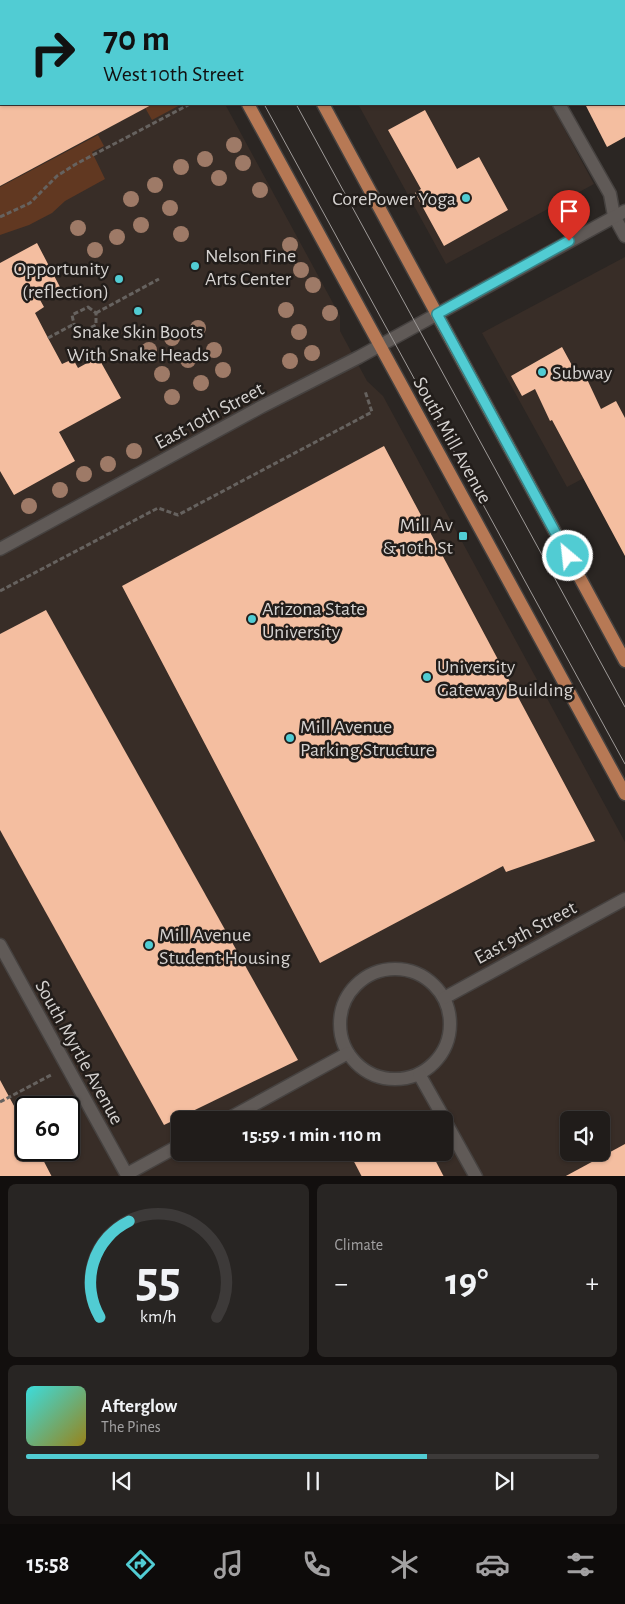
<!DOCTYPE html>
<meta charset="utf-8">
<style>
body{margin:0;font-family:"Alegreya Sans",sans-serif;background:#282523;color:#f1f3f6;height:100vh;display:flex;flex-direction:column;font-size:19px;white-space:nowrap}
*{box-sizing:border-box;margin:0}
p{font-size:16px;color:#a2a1a2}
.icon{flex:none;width:28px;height:28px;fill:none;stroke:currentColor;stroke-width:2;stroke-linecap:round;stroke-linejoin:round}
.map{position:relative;height:1176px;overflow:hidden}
.details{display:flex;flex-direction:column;gap:8px;padding:8px;background:#120f0e;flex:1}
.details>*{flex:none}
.guide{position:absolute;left:0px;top:0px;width:625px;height:105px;box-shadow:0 1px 4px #0004,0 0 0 1px #3d3a39;background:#51ccd3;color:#111;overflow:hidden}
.buttons{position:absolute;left:560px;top:1111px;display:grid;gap:10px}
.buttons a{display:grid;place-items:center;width:50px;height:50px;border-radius:8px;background:#201c1a;box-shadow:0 1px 4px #0004,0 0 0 1px #3d3a39;font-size:25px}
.speed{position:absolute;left:15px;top:1096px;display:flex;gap:10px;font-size:25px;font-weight:700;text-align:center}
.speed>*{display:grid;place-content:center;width:65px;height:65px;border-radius:50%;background:#201c1a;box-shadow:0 1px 4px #0004,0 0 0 1px #3d3a39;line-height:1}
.speed .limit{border:2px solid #111;border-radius:8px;background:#fff;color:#111}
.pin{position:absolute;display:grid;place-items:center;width:42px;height:42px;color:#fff;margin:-51px -21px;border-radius:50% 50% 50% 0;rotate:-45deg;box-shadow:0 0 5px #0007}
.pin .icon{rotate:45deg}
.me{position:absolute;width:55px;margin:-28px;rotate:332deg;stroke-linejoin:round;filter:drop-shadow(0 0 4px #0008)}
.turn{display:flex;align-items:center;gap:18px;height:105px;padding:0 20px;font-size:22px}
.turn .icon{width:65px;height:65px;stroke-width:2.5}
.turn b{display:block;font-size:35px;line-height:42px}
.big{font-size:38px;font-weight:700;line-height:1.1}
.details .tile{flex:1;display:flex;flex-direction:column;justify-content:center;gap:8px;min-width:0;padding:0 18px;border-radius:8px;background:#282523}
.details .dial{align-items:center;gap:0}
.dial svg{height:130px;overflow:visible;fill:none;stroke:#3d3a39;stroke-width:7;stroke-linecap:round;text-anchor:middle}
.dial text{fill:#f1f3f6;stroke:none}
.song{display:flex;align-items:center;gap:15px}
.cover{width:60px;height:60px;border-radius:8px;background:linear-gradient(135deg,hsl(180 70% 55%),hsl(50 70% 35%))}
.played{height:5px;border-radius:2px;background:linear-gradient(90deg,#51ccd3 70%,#3d3a39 70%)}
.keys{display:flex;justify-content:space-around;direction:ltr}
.heat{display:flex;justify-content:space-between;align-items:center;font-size:28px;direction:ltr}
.details .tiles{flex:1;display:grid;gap:8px;grid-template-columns:1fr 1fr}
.tile:last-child{grid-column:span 2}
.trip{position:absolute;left:171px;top:1111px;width:282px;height:50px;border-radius:8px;background:#201c1a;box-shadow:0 1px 4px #0004,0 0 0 1px #3d3a39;font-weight:700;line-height:50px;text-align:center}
.menu{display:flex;height:80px;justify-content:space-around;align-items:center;background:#0d0b0a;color:#a2a1a2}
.menu .icon{width:35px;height:35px}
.menu .current{color:#51ccd3}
.menu b{font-size:22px;color:#f1f3f6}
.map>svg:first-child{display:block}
.built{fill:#382d27;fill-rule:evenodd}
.green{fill:#613821}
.building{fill:#f4bea0}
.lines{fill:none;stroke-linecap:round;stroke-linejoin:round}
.service-casing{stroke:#464240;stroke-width:15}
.minor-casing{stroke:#464240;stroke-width:15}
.primary-casing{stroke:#464240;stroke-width:15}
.path{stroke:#66625f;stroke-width:3;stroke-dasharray:5 2.5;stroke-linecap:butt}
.service{stroke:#605a57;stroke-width:12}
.minor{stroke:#605a57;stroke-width:12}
.primary{stroke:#b77955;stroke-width:12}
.tram{stroke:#9f9b99;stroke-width:1}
.tree{fill:#9e7a67}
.route-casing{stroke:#358589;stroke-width:12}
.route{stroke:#51ccd3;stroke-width:9}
.poi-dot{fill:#51ccd3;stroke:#221d1a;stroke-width:2}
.labels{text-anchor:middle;stroke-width:5;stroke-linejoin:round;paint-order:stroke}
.poi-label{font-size:20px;fill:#d5d2d0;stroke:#221d1a;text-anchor:start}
.street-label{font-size:20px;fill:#d5d2d0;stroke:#221d1a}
</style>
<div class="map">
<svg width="625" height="1177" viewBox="0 0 625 1177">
<rect width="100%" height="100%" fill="#2b2623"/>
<!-- built -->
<g class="built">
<path d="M0,0H168L169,1H1V104H225L340,316V331L367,381L383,396L625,842V1176L0,1177ZM26,1108H69V1150H26ZM180,1120H445V1152H180ZM569,1120H601V1152H569Z"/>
<path d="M358,104H551L594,184L446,264Z"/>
<path d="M625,257V456L567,487L482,333Z"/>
</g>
<!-- green -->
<g class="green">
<path d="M143,104H182L152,120Z"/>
<path d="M98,135L104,146L92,152L105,179L65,201L52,213L29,225L0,235V187Z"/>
</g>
<!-- building -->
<g class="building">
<path d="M0,104H153L0,186Z"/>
<path d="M585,104H625V137L607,147Z"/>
<path d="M425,110L457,169L479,157L508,210L444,246L415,193L421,189L388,130Z"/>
<path d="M37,243L60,287L39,298L44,307L35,313L48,338L62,364L73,359L78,368L98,357L121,398L59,432L75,461L14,495L0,471V263Z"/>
<path d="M562,347L580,380L586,377L601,409L616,401L625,418V556L552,420L550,421L535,389L522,396L511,376Z"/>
<path d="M384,446L595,841L506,872L503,866L320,963L122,586Z"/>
<path d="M46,610L298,1060L164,1125L0,830V634Z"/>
<path d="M0,1080L26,1128V1150H38L52,1177H0Z"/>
<path d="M625,1144V1177H564Z"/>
<path d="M349,1152H431L444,1177H362Z"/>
</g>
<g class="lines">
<defs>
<g id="service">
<path d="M503,0V1"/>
<path d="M559,104L610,194L614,216L625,236"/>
</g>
<g id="minor">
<path d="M0,549L261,407L359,357L625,211"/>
<path d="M0,945L128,1177"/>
<circle cx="395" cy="1024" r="55"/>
<path d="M444,998L625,899"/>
<path d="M419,1074L445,1120"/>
<path d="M226,1120L348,1053"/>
<path d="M445,1121L476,1177"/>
<path d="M127,1174L180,1145"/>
</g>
<g id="primary">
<path d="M193,0V1"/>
<path d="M267,0L268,1"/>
<path d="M248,104L625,794"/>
<path d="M323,104L625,661"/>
</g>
</defs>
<!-- service casing -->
<use href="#service" class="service-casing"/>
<!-- minor casing -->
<use href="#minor" class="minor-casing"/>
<!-- primary casing -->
<use href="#primary" class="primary-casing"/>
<!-- path -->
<g class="path">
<path d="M0,217L30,203L57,176L76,164L190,104"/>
<path d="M88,307L96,313V325L82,332L74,324L72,315Z"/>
<path d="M96,313L159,279"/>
<path d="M48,338L74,324"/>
<path d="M0,591L158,508L178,515L372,412L365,391"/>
<path d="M0,1102L51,1075"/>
</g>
<!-- service -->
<use href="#service" class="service"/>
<!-- minor -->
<use href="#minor" class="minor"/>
<!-- primary -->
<use href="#primary" class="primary"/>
<!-- tram -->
<g class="tram">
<path d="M207,0L208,1"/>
<path d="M239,0L240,1"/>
<path d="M264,104L625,764"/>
<path d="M296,104L625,707"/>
</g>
</g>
<!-- trees -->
<g class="tree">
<circle cx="234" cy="145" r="8"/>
<circle cx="205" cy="159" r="8"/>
<circle cx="243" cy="163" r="8"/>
<circle cx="181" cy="167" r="8"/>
<circle cx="219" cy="178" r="8"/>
<circle cx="155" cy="185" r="8"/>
<circle cx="260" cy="190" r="8"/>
<circle cx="131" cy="199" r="8"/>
<circle cx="170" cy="208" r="8"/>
<circle cx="141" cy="225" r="8"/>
<circle cx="78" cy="228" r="8"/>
<circle cx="181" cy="234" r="8"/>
<circle cx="117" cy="237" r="8"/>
<circle cx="290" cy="245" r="8"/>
<circle cx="95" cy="250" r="8"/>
<circle cx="301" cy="270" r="8"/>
<circle cx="313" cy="285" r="8"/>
<circle cx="286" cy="310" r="8"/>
<circle cx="330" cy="313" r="8"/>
<circle cx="198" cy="328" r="8"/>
<circle cx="299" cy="332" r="8"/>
<circle cx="172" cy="338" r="8"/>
<circle cx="149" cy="350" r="8"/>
<circle cx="214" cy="350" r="8"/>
<circle cx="312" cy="353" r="8"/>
<circle cx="188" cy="360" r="8"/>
<circle cx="290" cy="361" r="8"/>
<circle cx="223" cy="370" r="8"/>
<circle cx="162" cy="374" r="8"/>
<circle cx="201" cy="383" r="8"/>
<circle cx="172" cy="397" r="8"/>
<circle cx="134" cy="451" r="8"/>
<circle cx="108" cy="464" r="8"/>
<circle cx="84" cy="474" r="8"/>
<circle cx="60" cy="490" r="8"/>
<circle cx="29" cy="506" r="8"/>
</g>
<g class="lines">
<defs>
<path id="route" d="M568,556L437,314L569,241"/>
</defs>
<!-- route casing -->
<use href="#route" class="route-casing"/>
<!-- route -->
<use href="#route" class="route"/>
</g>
<!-- markers -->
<g class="poi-dot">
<circle cx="466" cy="198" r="5"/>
<circle cx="195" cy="266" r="5"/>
<circle cx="119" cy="279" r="5"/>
<circle cx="138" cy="311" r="5"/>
<circle cx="542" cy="372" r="5"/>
<rect x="458" y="531" width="10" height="10" rx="2.5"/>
<circle cx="252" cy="619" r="5"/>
<circle cx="427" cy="677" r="5"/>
<circle cx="290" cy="738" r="5"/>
<circle cx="149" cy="945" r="5"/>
</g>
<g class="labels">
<!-- poi labels -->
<g class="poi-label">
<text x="456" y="205" text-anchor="end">CorePower Yoga</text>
<text x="205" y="262">Nelson Fine<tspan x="205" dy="23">Arts Center</tspan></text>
<text x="109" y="275" text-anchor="end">Opportunity<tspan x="109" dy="23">(reflection)</tspan></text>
<text x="138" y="338" text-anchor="middle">Snake Skin Boots<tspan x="138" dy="23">With Snake Heads</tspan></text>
<text x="552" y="379">Subway</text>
<text x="453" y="531" text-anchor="end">Mill Av<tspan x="453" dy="23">&amp; 10th St</tspan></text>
<text x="262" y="615">Arizona State<tspan x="262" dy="23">University</tspan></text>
<text x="437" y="673">University<tspan x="437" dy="23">Gateway Building</tspan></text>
<text x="300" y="733">Mill Avenue<tspan x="300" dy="23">Parking Structure</tspan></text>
<text x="159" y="941">Mill Avenue<tspan x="159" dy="23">Student Housing</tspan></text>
</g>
<!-- street labels -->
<g class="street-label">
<text transform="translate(209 415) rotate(-28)" y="7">East 10th Street</text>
<text transform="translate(453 440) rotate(61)" y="7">South Mill Avenue</text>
<text transform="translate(525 932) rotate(-28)" y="7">East 9th Street</text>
<text transform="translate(80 1052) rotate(61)" y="7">South Myrtle Avenue</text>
</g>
</g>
</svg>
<div class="buttons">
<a><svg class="icon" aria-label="sound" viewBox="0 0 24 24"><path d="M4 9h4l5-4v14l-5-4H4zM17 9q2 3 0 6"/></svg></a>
</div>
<div class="speed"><div class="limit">60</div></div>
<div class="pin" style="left:569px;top:241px;background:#d93025"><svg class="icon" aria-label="arrive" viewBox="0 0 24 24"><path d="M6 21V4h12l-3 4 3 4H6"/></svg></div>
<svg class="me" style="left:568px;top:556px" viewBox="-20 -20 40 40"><circle r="17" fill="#51ccd3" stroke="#fff" stroke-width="3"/><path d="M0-11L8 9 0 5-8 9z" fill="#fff"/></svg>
<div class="trip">15:59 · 1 min · 110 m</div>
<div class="guide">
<div class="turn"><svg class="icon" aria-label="right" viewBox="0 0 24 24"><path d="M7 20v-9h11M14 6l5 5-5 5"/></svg><div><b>70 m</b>West 10th Street</div></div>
</div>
</div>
<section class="details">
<div class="tiles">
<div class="tile dial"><svg viewBox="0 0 100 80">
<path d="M14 69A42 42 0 1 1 86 69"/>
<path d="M14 69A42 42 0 0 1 32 10" stroke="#51ccd3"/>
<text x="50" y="56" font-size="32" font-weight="700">55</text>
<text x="50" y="72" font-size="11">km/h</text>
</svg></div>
<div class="tile"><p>Climate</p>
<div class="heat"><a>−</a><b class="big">19°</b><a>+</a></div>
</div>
<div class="tile">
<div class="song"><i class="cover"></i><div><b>Afterglow</b><p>The Pines</p></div></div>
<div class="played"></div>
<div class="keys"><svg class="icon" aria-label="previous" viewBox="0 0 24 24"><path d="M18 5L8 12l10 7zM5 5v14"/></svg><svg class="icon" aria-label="pause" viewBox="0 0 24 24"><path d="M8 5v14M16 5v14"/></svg><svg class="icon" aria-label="next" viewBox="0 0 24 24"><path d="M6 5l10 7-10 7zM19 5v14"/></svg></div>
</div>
</div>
</section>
<nav class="menu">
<b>15:58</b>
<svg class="icon current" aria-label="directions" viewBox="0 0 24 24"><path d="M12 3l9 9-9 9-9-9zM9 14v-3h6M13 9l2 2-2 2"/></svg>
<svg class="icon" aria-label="music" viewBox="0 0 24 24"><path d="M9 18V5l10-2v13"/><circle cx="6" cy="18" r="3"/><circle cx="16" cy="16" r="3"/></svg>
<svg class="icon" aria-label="phone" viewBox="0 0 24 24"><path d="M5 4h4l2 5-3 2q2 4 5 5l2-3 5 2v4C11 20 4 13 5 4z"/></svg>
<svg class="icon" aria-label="climate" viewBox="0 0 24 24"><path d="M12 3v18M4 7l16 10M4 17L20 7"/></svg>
<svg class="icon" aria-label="car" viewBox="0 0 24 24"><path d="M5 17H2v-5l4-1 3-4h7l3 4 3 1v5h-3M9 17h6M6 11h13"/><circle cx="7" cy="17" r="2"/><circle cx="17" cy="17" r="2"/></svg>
<svg class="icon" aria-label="filters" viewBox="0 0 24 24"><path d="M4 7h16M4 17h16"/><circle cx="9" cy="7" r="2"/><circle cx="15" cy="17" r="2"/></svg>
</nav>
